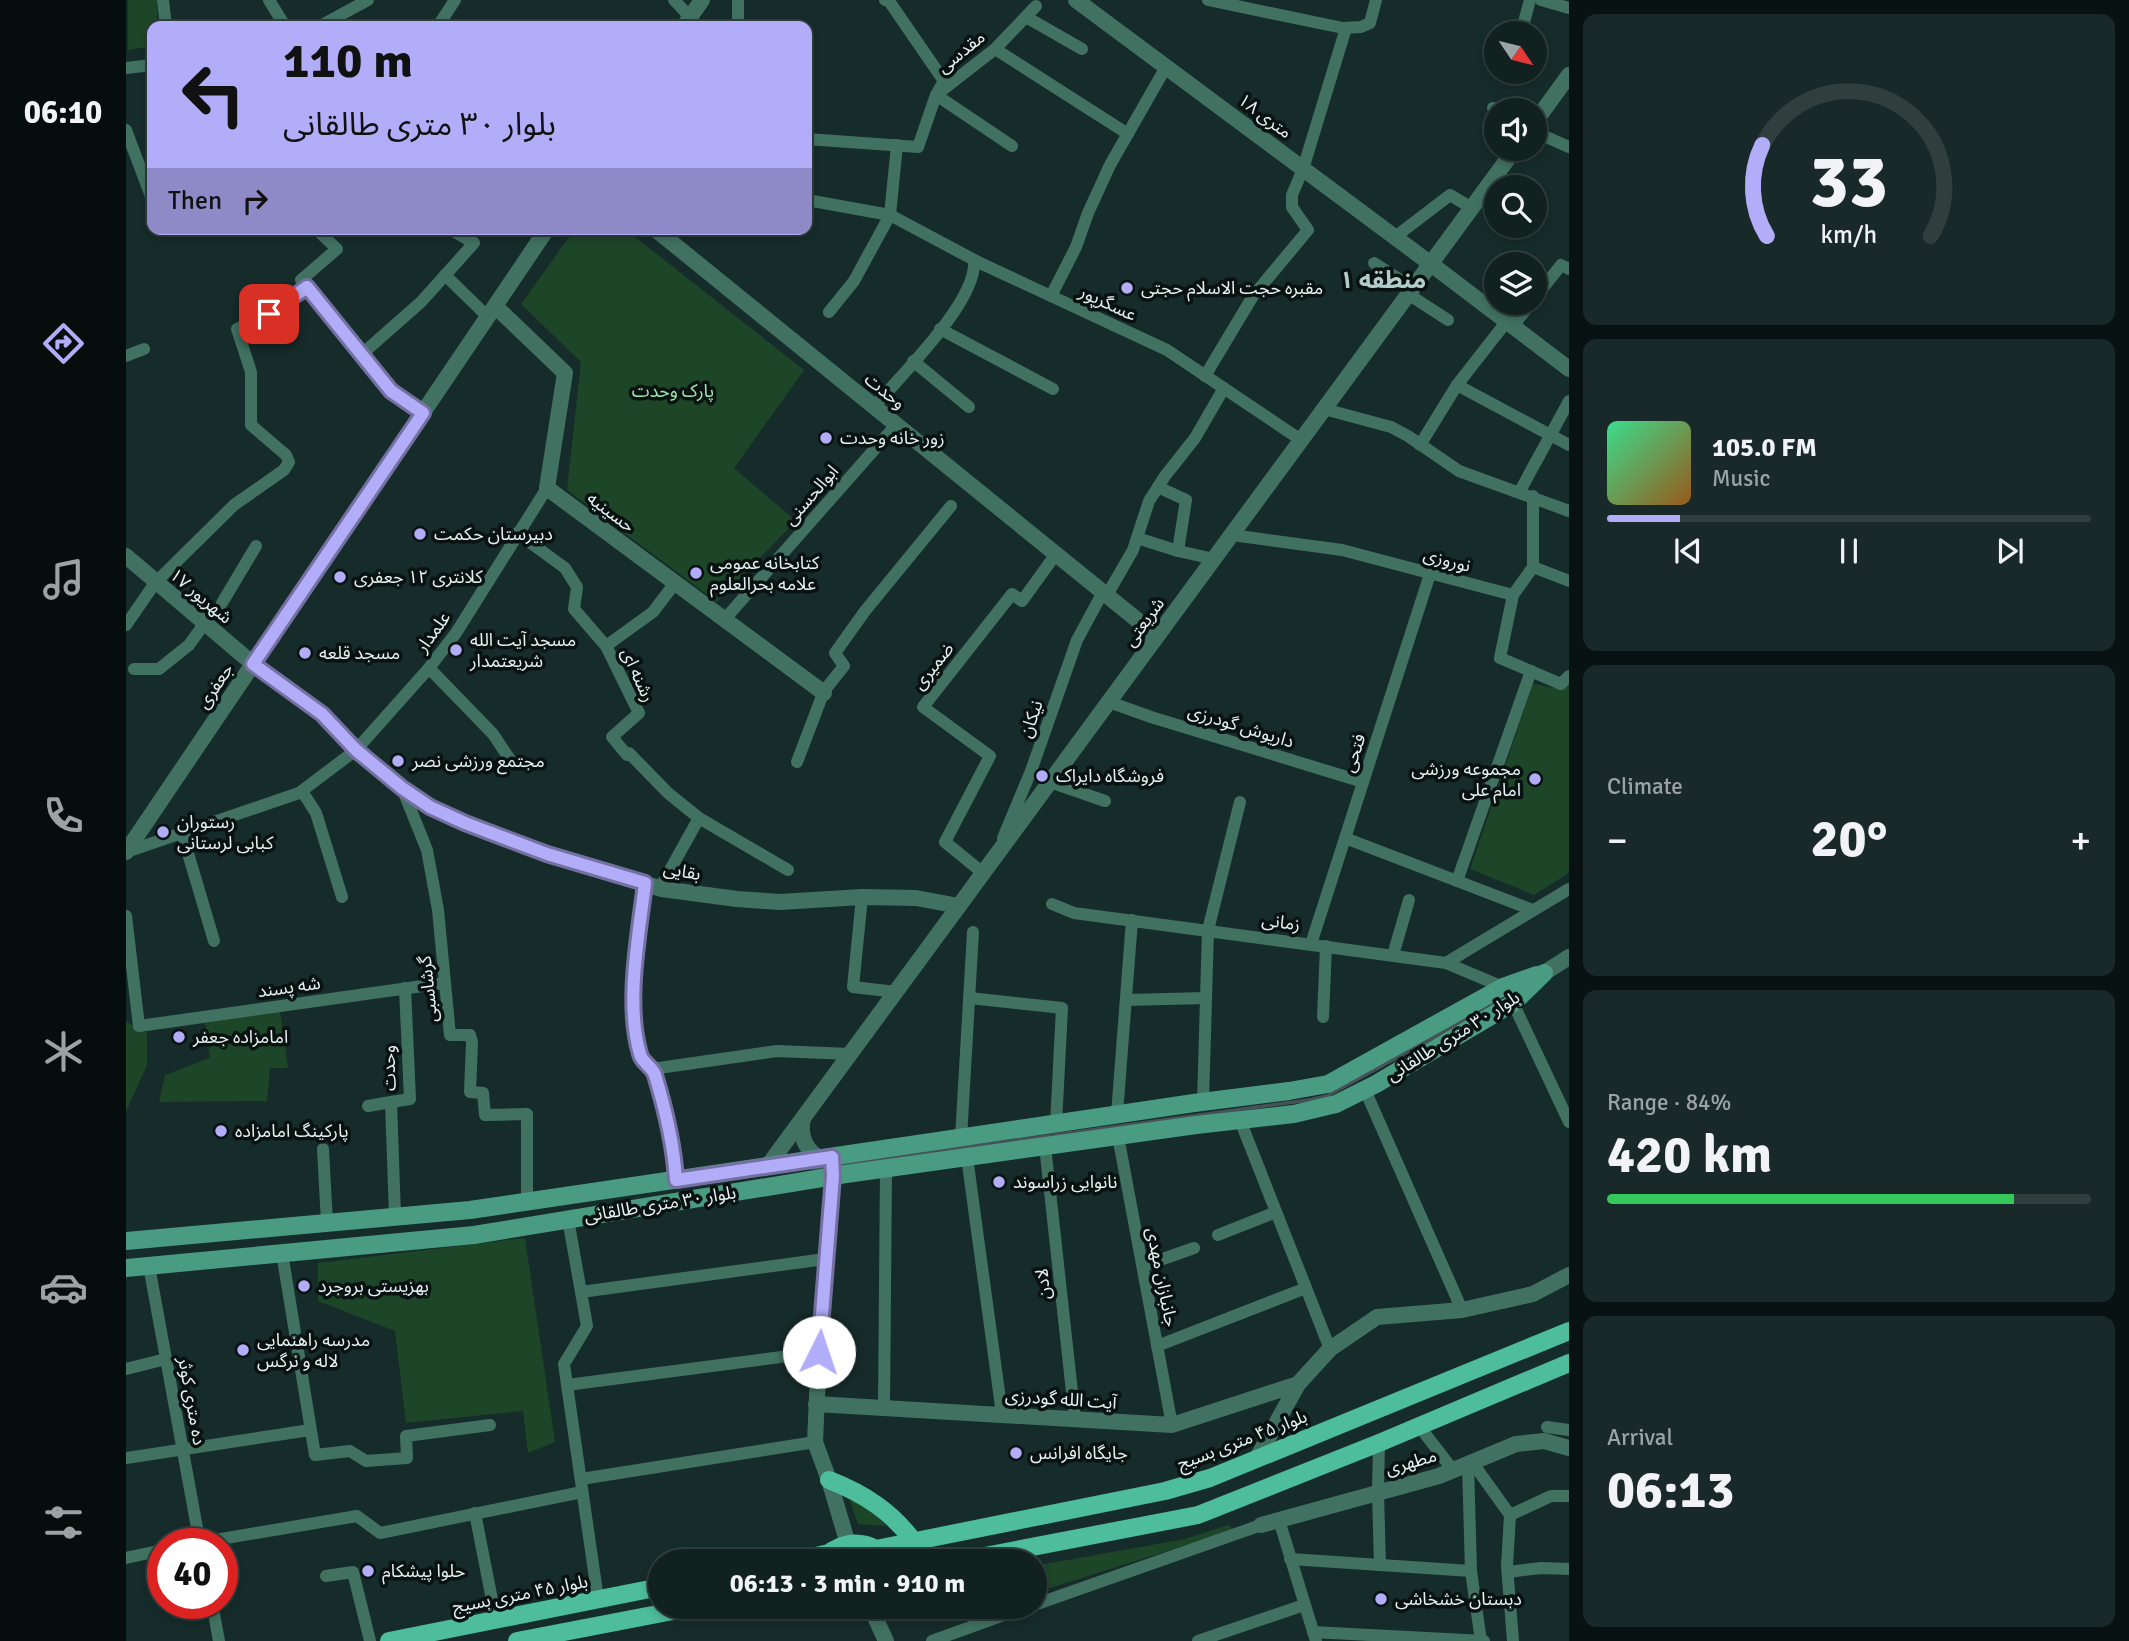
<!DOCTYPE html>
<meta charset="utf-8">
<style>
body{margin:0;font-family:Signika,"Noto Sans Arabic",sans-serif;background:#192929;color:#f1f3f6;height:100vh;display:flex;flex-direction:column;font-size:26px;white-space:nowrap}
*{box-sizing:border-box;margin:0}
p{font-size:23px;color:#9ca3a5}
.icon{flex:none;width:38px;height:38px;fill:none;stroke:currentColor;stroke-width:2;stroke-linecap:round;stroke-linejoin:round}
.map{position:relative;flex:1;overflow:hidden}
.panel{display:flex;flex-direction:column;gap:14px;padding:14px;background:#091212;width:560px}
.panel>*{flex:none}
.hud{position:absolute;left:21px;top:21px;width:665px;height:214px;border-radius:14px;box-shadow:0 4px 10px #0003,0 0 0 2px #303e3e;background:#b2adf9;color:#111;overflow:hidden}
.needle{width:46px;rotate:125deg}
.controls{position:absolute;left:1358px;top:21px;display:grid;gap:14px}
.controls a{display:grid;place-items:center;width:63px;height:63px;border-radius:50%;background:#102120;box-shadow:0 4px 10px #0003,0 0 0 2px #303e3e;font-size:35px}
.speed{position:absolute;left:21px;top:1528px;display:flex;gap:14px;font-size:35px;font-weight:700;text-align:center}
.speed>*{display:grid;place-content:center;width:91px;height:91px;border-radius:50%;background:#102120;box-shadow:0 4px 10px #0003,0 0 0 2px #303e3e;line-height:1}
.speed .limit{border:10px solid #d22;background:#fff;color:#111}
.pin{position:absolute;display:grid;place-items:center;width:60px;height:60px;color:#fff;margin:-30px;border-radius:14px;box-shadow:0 4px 10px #0006}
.me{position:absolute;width:77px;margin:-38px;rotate:4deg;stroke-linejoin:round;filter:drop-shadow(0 0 5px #0008)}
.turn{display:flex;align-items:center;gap:24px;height:147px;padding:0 21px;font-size:32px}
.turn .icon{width:91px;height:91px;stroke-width:2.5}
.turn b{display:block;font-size:49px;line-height:60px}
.then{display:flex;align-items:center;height:66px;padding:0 21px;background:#0003;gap:14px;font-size:26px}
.big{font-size:52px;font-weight:700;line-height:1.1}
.panel .widget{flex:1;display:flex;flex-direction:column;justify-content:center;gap:10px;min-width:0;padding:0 24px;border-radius:14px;background:#192929}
.panel .dial{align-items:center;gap:0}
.dial svg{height:182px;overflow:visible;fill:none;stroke:#303e3e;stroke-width:7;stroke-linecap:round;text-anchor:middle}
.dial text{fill:#f1f3f6;stroke:none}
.song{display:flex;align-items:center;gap:21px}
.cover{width:84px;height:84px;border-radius:10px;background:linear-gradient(135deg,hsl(150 70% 55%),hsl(30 70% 35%))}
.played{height:7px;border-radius:4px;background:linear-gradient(90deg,#b2adf9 15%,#303e3e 15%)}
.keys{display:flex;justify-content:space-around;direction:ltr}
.heat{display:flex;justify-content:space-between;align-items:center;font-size:38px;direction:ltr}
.charge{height:10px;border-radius:5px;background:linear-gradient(90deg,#34c759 84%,#303e3e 0)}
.trip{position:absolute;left:522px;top:1549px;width:399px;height:70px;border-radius:35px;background:#102120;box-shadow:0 4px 10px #0003,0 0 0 2px #303e3e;font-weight:700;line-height:70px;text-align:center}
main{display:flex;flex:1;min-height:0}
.tabs{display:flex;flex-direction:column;width:126px;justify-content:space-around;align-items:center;background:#060d0d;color:#9ca3a5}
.tabs .icon{width:49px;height:49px}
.tabs .on{color:#b2adf9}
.tabs b{font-size:32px;color:#f1f3f6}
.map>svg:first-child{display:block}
.green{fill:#1d4528}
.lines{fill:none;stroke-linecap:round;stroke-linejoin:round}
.stream{stroke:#455358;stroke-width:3.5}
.minor{stroke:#417261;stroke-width:12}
.tertiary{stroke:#417261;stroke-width:16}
.secondary{stroke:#499c82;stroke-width:18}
.primary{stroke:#4dbd9b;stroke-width:18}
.route-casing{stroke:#7470a2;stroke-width:18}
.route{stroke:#b2adf9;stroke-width:12}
.poi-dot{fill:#b2adf9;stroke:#091211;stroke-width:2.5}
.labels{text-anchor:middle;stroke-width:7;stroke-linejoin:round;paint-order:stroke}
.street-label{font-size:18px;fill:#e5f2f1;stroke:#091211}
.poi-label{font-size:18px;fill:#e5f2f1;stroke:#091211;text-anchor:start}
.park-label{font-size:18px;fill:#a2e9b1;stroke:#091211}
.district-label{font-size:24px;font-weight:bold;fill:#b1ccc9;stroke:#091211}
</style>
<main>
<nav class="tabs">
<b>06:10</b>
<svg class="icon on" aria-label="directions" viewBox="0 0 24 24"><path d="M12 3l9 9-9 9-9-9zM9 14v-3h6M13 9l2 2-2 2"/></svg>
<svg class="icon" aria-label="music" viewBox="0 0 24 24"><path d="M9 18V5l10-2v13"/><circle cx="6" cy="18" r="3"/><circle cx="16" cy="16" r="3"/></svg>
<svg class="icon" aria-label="phone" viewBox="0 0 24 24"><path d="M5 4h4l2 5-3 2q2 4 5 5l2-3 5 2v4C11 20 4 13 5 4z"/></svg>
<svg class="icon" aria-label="climate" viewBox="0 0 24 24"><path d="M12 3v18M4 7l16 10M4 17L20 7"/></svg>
<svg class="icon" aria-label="car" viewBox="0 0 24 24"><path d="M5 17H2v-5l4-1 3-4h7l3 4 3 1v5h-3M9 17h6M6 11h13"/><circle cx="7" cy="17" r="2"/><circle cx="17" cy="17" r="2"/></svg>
<svg class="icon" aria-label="filters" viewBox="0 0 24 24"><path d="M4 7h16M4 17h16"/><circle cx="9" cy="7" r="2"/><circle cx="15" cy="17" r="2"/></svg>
</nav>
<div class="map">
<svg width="1443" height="1641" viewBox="0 0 1443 1641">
<rect width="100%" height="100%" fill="#162c2a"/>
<!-- green -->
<g class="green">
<path d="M2,0H31L32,26H26V46L2,50Z"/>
<path d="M449,229H499L678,370L608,468L670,521L591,602L441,490L455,362L395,304Z"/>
<path d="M1407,684L1435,689L1443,686V873L1408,895L1344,869Z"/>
<path d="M154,1011L162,1068H144L141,1101L33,1102L39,1075L84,1058L79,1023Z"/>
<path d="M0,1021L21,1033V1065L0,1112Z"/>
<path d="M399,1238L429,1442L402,1453L397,1411L280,1423L269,1331L192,1301V1263Z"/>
<path d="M723,1498L746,1509L760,1526L732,1524Z"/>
<path d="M1102,1525L1108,1530L908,1593V1566L1059,1539Z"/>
</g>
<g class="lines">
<!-- stream -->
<path class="stream" d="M687,1168L1183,1100L1201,1096L1374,1001"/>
<!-- minor -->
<g class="minor">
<path d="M37,0L40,26"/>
<path d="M143,0L159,26"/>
<path d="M548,0L564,17"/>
<path d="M612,0V26"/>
<path d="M759,0L763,1L818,81L810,95L886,146"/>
<path d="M1082,0L1217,28L1235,27L1244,23L1250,0"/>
<path d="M1415,0L1443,8"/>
<path d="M900,17L956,49"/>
<path d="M194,26L242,0"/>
<path d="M312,26L329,0"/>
<path d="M1395,33L1404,0"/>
<path d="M869,49L1002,134"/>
<path d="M0,68L26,65"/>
<path d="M1367,108L1375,110"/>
<path d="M0,130L26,199"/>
<path d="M1409,132L1443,147"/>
<path d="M681,139L792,147L810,95L869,49L910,6"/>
<path d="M681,200L764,215L854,263L1041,350L1175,440"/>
<path d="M190,229L211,249L175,280L266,391L297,413"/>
<path d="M1269,237L1324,195L1346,208"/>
<path d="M1248,263L1287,288"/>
<path d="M319,275L362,317"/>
<path d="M1282,294L1322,320"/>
<path d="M925,296L950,247L962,213L984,165L1040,67"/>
<path d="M1409,298L1435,265L1443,269"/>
<path d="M703,312L728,281L764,215L771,145"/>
<path d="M1387,326L1405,303"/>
<path d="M814,329L927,389"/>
<path d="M236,354L295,302L348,243L324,229"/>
<path d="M0,356L18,349"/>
<path d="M787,361L843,407"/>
<path d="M1079,376L1127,296L1182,230L1166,207V195L1177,169L1220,28"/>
<path d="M1331,385L1443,445"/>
<path d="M748,407C775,375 852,301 848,260"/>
<path d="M1198,409L1265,427L1282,436L1333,471L1443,511"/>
<path d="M1294,445L1331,385L1381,321"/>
<path d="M1032,487L1060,500L1052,551"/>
<path d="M1394,491L1443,401"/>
<path d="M391,533L439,568L451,587L448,609L480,646L513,713L486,737L501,755L503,753L542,793L573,818L662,870"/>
<path d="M1106,535L1216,550L1387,595"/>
<path d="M1011,538L1052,551L1088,559"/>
<path d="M1407,567V496"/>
<path d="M1443,581L1407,567L1387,595L1374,658L1435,684L1443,676"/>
<path d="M981,595L1007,550L1023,501L1039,476L1069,438L1098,388"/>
<path d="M96,603L130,546"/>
<path d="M598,620L770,425"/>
<path d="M0,625L29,583L108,505L158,470L163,462L160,455L125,425V372L111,329L143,314L181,287"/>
<path d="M480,646L527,612L549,583"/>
<path d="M303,668L367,734L387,764"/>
<path d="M8,669H33L63,645L78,624"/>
<path d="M983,702L1025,717L1237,782"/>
<path d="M671,762L698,691L718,666L709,653L739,611L825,506"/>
<path d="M924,782L979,801"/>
<path d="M276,788L301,850L312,910L324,1035H344L346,1042L344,1092L357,1093L359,1115L401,1114V1201"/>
<path d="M176,791L190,813L216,897"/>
<path d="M56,833L88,941"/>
<path d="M877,838L905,771L951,640L977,592"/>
<path d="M1219,838L1407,910"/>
<path d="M0,852L173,793L230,750L303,668L330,633L421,488"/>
<path d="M857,873L819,842L864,756L797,707L886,594L896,601L930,554"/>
<path d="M1331,881L1405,671"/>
<path d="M519,883C513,936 499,1003 514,1054C516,1063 526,1066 529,1075C539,1108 548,1146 550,1180"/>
<path d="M534,888L573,818"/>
<path d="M736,897L727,987L770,992"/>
<path d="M926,904L948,913L1320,963L1377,987"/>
<path d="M0,916L13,1026L318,983"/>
<path d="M1185,944L1304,574"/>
<path d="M1267,955L1283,900"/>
<path d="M1320,963L1443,889"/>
<path d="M843,998L936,1008L930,1124"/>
<path d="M1000,1000L1080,998"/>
<path d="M1387,1003L1443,1122"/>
<path d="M1197,1017L1200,946"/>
<path d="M526,1069L651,1051L724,1054"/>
<path d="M1239,1090L1336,1310"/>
<path d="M1077,1102L1082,930L1114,802"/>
<path d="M242,1106L265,1102"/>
<path d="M991,1114L1006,920"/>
<path d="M1114,1120L1204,1349"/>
<path d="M992,1136L1046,1425"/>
<path d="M835,1138L847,932"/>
<path d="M919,1146L949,1419"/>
<path d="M197,1149L201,1223"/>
<path d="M841,1157L876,1414"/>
<path d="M269,1216L265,1102L284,1099L279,988"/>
<path d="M442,1219L461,1326L438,1364L472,1599"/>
<path d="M1092,1235L1150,1212"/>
<path d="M156,1253L189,1455L224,1451L240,1461L281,1458L280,1436L364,1425"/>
<path d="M23,1266L74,1544"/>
<path d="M1017,1266L1068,1248"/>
<path d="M455,1292L699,1259"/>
<path d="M1031,1346L1180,1288"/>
<path d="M0,1369L40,1359"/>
<path d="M441,1385L693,1352"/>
<path d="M758,1407L760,1169"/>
<path d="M1293,1426L1327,1470"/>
<path d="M1421,1427L1443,1430"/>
<path d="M1253,1443L1252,1492L1254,1565"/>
<path d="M0,1458L184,1430"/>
<path d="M1346,1462L1384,1515"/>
<path d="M1342,1464L1345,1571L1355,1641"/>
<path d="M455,1479L689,1442"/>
<path d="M349,1513L370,1620"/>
<path d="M1384,1515L1381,1566L1387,1641"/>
<path d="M1384,1515L1425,1496H1443"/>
<path d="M1153,1520L1190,1641"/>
<path d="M65,1544L231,1516L254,1533L456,1492"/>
<path d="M0,1558L37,1550"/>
<path d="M1164,1559L1345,1571"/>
<path d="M1382,1572L1415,1568L1443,1569"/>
<path d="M200,1576L227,1572L244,1641"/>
<path d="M86,1603L93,1641"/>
<path d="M908,1605L1135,1525"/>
<path d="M1187,1632L1358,1641"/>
<path d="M806,1641L903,1606"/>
<path d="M1072,1641L1178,1605"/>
</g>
<!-- tertiary -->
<g class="tertiary">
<path d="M950,0L1305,264L1443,369"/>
<path d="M558,26L576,0"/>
<path d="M1409,122L1443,75"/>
<path d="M529,229L1031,636"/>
<path d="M369,306L439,373L421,488L698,693"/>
<path d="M0,556L127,664L196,714L230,750L276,788L304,807L339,823L421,854L536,889L611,899L654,902L736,897L790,898L833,906"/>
<path d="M0,852L421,229"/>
<path d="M1418,973L1443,957"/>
<path d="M677,1118C673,1136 679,1150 695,1159"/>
<path d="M641,1167L1389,149"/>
<path d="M707,1176L693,1352L689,1442L703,1480L722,1544"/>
<path d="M690,1404L1046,1425L1172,1384"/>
<path d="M1131,1458L1172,1384L1204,1349L1251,1317L1336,1310L1407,1294L1443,1275"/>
<path d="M1135,1525L1313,1476L1390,1444L1418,1441L1443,1448"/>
<path d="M744,1606L760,1641"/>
</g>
<!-- secondary -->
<g class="secondary">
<path d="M0,1241L344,1210L1068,1103L1163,1091L1202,1084L1377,987L1411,975"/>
<path d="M0,1268L348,1235L720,1174L1070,1125L1168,1114L1210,1104L1250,1084L1387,1003L1418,973"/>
</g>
<!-- primary -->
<g class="primary">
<path d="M703,1480C739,1494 766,1512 789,1543"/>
<path d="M750,1549L1039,1491L1084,1478L1443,1331"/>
<path d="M668,1561L703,1553"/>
<path d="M696,1561C709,1543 731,1539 750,1549L756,1561"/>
<path d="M833,1561L1072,1515L1253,1443L1443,1363"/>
<path d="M263,1641L534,1587"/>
<path d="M391,1641L573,1606"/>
</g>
</g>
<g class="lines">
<defs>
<path id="route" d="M143,314L181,287L265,391L297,413L127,664L196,714L230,750L276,788L304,807L339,823L421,854L519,883C513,935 499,1003 514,1054C516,1063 526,1066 529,1075C539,1108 548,1146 550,1180L706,1157L707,1176L693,1352"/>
</defs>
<!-- route casing -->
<use href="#route" class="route-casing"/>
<!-- route -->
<use href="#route" class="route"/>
</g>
<!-- markers -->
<g class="poi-dot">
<circle cx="1001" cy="288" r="7"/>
<circle cx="700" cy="438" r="7"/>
<circle cx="294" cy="534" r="7"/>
<circle cx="570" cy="573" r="7"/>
<circle cx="214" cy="577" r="7"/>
<circle cx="330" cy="650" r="7"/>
<circle cx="179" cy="653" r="7"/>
<circle cx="272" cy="761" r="7"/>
<circle cx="916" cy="776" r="7"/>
<circle cx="1409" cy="779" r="7"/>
<circle cx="37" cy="832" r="7"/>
<circle cx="53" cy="1037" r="7"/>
<circle cx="95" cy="1131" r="7"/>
<circle cx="873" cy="1182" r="7"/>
<circle cx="178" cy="1286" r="7"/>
<circle cx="117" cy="1350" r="7"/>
<circle cx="890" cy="1453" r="7"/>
<circle cx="242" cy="1571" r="7"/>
<circle cx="1255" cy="1599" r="7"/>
</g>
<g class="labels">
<!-- street labels -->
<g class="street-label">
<text transform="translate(835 52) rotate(-39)" y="6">مقدسی</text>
<text transform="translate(1139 116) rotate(37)" y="6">۱۸ متری</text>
<text transform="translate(982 303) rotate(25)" y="6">عسگرپور</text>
<text transform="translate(759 391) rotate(39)" y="6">وحدت</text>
<text transform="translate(685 495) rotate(-49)" y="6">ابوالحسنی</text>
<text transform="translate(485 512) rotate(37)" y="6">حسینیه</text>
<text transform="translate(1321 560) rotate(15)" y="6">نوروزی</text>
<text transform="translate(75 596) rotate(40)" y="6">۱۷ شهریور</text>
<text transform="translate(1018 622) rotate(-54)" y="6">شریعتی</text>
<text transform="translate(307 632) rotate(-54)" y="6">علمدار</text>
<text transform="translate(807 666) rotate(-52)" y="6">ضمیری</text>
<text transform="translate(512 675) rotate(66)" y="6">رشنه ای</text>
<text transform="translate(89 686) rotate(-56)" y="6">جعفری</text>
<text transform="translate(905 719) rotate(-71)" y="6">نیکان</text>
<text transform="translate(1115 726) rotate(17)" y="6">داریوش گودرزی</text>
<text transform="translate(1228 753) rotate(-72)" y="6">فتحی</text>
<text transform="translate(556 871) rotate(10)" y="6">بقایی</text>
<text transform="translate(1155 922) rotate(8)" y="6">زمانی</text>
<text transform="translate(163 987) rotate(-8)" y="6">شه پسند</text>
<text transform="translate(302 989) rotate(-96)" y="6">گرشاسبی</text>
<text transform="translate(1327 1036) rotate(-32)" y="6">بلوار ۳۰ متری طالقانی</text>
<text transform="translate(263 1068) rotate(-91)" y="6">وحدت</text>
<text transform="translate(534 1204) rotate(-9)" y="6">بلوار ۳۰ متری طالقانی</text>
<text transform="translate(1036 1277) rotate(79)" y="6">جانبازان مهدی</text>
<text transform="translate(917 1284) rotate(-96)" y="6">لادن</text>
<text transform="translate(935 1399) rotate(4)" y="6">آیت الله گودرزی</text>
<text transform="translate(66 1401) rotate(80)" y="6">ده متری کوثر</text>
<text transform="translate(1116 1440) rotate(-21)" y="6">بلوار ۴۵ متری بسیج</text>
<text transform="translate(1285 1462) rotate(-16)" y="6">مطهری</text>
<text transform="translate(394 1594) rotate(-11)" y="6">بلوار ۴۵ متری بسیج</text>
</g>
<!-- poi labels -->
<g class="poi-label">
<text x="1015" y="294">مقبره حجت الاسلام حجتی</text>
<text x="714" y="444">زور خانه وحدت</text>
<text x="308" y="540">دبیرستان حکمت</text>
<text x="584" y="569">کتابخانه عمومی<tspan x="584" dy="21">علامه بحرالعلوم</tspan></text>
<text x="228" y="583">کلانتری ۱۲ جعفری</text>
<text x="344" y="646">مسجد آیت الله<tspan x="344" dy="21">شریعتمدار</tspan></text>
<text x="193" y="659">مسجد قلعه</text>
<text x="286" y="767">مجتمع ورزشی نصر</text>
<text x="1395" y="775" text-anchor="end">مجموعه ورزشی<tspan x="1395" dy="21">امام علی</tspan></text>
<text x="930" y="782">فروشگاه دایراک</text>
<text x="51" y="828">رستوران<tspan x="51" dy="21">کبابی لرستانی</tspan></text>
<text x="67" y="1043">امامزاده جعفر</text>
<text x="109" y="1137">پارکینگ امامزاده</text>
<text x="887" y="1188">نانوایی زراسوند</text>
<text x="192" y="1292">بهزیستی بروجرد</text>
<text x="131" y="1346">مدرسه راهنمایی<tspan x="131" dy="21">لاله و نرگس</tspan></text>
<text x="904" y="1459">جایگاه افرانس</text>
<text x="256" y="1577">حلوا پیشکام</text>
<text x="1269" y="1605">دبستان خشخاشی</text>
</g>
<!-- park labels -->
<g class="park-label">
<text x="547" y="397">پارک وحدت</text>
</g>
<!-- district labels -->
<g class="district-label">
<text x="1257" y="288">منطقه ۱</text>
</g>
</g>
</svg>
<div class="controls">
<a><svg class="needle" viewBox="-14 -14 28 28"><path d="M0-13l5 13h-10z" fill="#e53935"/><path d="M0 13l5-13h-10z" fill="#9ca3a5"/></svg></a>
<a><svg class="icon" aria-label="sound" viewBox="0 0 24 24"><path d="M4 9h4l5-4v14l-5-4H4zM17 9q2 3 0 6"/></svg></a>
<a><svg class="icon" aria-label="search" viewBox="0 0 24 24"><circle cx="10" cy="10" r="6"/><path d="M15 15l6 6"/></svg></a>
<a><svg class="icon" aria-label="layers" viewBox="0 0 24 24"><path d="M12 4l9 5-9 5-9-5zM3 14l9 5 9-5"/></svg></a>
</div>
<div class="speed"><div class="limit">40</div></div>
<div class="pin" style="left:143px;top:314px;background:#d93025"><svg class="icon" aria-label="arrive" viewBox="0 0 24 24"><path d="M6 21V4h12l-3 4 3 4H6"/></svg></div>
<svg class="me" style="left:693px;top:1352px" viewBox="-20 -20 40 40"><circle r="19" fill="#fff"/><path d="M0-13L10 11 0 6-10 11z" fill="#b2adf9"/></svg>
<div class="trip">06:13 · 3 min · 910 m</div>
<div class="hud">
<div class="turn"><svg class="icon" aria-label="left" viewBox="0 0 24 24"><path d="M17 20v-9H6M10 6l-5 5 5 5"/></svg><div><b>110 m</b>بلوار ۳۰ متری طالقانی</div></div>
<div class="then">Then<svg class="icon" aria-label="right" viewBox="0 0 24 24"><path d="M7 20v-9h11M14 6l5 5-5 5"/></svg></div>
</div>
</div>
<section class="panel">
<div class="widget dial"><svg viewBox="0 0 100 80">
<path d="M14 69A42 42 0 1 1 86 69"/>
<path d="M14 69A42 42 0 0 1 12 29" stroke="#b2adf9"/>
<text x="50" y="56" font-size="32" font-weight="700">33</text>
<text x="50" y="72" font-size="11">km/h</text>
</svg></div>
<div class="widget">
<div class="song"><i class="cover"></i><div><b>105.0 FM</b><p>Music</p></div></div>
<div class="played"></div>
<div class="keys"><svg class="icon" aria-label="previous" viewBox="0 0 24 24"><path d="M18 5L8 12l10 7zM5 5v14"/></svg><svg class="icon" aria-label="pause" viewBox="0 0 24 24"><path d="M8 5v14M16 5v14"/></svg><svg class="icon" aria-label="next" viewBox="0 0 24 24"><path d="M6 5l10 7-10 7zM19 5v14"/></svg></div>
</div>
<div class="widget"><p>Climate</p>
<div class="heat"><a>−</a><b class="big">20°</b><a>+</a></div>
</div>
<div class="widget"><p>Range · 84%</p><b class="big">420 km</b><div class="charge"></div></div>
<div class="widget"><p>Arrival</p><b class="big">06:13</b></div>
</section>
</main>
